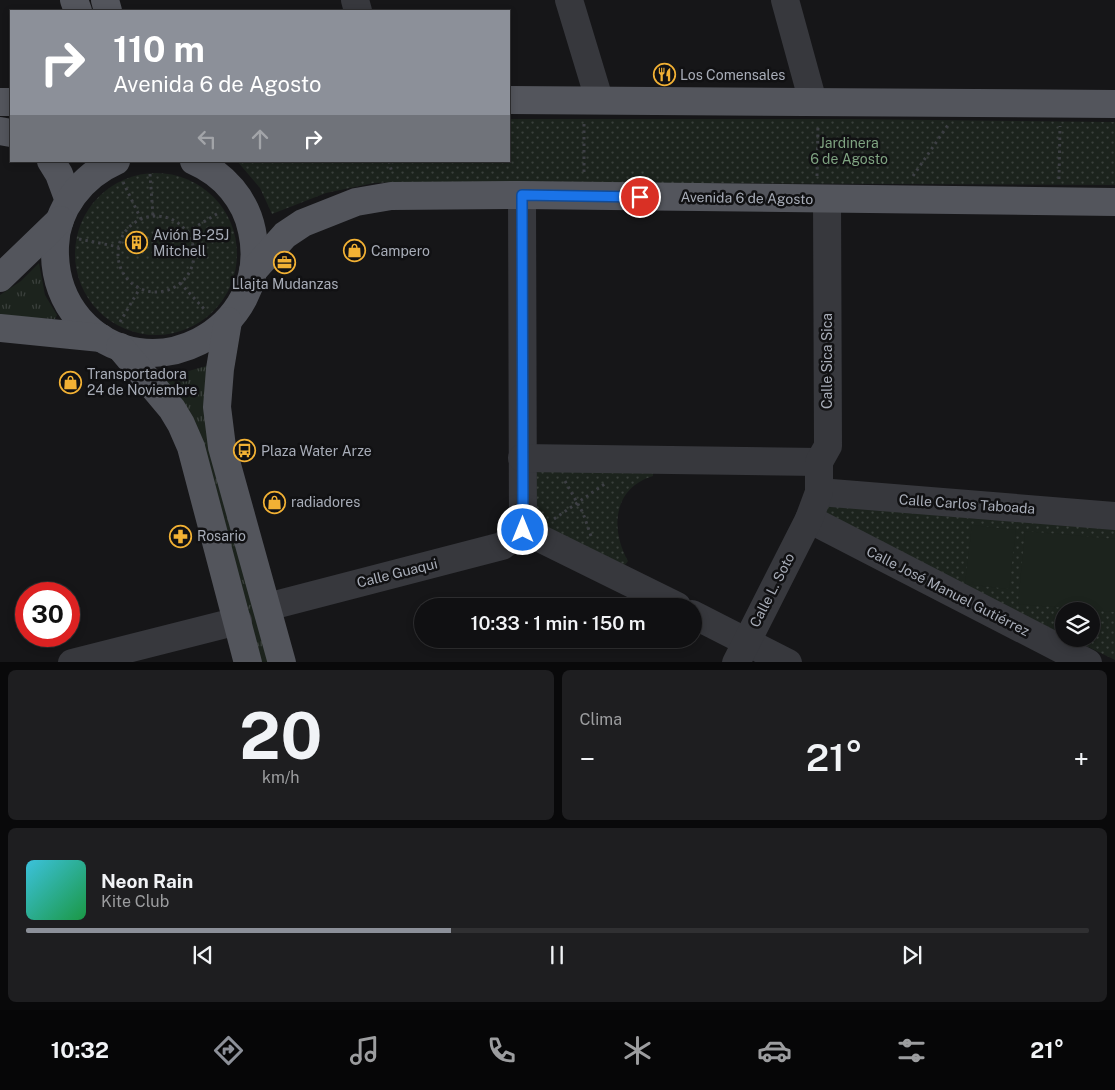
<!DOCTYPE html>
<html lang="es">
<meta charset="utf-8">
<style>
body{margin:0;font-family:"Public Sans",sans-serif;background:#1e1e20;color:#f1f3f6;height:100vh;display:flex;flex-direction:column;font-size:19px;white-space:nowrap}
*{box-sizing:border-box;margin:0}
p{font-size:16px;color:#9c9d9f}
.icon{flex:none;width:28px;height:28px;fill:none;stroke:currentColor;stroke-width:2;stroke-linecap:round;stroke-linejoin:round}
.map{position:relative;height:662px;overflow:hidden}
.panel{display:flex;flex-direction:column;gap:8px;padding:8px;background:#09090a;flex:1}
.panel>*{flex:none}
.banner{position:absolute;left:10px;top:10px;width:500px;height:152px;border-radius:0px;box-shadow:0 2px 8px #0003,0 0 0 1px #303032;background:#8c9099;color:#fff;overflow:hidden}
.fabs{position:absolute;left:1055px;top:602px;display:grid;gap:10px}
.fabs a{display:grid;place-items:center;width:45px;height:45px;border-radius:50%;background:#101012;box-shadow:0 2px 8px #0003,0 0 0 1px #303032;font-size:25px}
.speed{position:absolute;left:15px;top:582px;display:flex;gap:10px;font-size:25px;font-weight:700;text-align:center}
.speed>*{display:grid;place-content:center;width:65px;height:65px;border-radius:50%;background:#101012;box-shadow:0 2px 8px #0003,0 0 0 1px #303032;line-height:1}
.speed .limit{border:8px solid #d22;background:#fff;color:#111}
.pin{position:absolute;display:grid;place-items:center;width:42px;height:42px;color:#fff;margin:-21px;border:2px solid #fff;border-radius:50%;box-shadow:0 1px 5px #0007}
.me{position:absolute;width:55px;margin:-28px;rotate:0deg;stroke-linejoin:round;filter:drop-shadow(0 0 4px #0008)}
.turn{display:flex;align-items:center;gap:18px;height:105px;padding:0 20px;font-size:22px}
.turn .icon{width:65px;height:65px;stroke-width:2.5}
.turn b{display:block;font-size:35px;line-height:42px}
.lanes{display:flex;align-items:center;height:48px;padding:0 20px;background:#0003;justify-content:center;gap:25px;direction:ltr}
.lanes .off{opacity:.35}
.big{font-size:38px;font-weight:600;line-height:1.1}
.panel .card{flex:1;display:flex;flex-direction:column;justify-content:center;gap:8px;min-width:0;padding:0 18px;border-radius:8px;background:#1e1e20}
.panel .dial{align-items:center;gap:0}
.dial b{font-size:65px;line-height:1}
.song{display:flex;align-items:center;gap:15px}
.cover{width:60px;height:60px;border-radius:8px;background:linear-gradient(135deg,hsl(190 70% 55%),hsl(140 70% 35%))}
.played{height:5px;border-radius:2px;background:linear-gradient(90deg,#8c9099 40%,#303032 40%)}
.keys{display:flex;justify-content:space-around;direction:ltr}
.heat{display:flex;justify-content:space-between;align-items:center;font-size:28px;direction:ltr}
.panel .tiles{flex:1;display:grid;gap:8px;grid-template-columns:1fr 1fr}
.card:last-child{grid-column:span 2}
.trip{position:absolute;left:414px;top:598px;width:288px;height:50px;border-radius:25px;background:#101012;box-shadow:0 2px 8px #0003,0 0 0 1px #303032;font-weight:600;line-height:50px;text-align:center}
.tabs{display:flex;height:80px;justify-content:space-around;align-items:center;background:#060607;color:#9c9d9f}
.tabs .icon{width:35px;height:35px}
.tabs .selected{color:#8c9099}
.tabs b{font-size:22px;color:#f1f3f6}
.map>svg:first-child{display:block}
.grass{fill:url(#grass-tufts)}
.park{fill:url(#park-dots)}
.garden{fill:#1c231d}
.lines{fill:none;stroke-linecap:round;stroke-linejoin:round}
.path{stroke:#3d3f44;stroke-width:3;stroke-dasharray:2.5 4;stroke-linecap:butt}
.minor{stroke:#37383d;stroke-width:28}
.major{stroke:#53555c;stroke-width:28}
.route-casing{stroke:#114b97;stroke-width:12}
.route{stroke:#1a73e8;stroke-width:9}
.labels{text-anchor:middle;stroke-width:5;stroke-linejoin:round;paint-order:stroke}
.poi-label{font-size:14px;fill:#a8adb8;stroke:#111113;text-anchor:start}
.park-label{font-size:14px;fill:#7fa381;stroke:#111113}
.street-label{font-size:14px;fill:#a8adb8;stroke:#111113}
</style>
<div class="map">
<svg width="1115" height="663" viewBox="0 0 1115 663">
<defs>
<pattern id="grass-tufts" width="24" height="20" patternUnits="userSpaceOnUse" patternTransform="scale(1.25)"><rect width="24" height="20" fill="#1c231d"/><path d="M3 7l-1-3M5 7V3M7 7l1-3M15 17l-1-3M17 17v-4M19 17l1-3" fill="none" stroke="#3a403c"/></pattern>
<pattern id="park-dots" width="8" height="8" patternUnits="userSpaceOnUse" patternTransform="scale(1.25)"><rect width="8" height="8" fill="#1c231d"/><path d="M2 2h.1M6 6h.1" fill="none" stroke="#3a403c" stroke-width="1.8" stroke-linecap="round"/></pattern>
</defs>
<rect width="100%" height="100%" fill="#161618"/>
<!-- grass -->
<g class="grass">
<path d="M39,263L45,295L57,315L55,319L0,316V295L21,281Z"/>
<path d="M210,365L272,662H260L160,379Z"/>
</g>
<!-- park -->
<g class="park">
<path d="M509,119H850L1115,122V185L398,182L374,183L326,193L272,214L260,188L237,161H509Z"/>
<circle cx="156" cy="254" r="81"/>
<path d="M653,468V476C613,488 610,529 628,561L625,565L549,529L543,523L533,510L535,474L541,469Z"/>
<path d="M824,505L1115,521V660L1072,639H1091V611H1064V635L825,514Z"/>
</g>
<!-- garden -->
<g class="garden">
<path d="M972,525L1016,530L1009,589L965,584Z"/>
<path d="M1025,531L1115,539V612L1018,604Z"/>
</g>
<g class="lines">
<!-- path -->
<g class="path">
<path d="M584,124V173"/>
<path d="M389,161L392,173"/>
<path d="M150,174L153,216"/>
<path d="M817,176L818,125"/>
<path d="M913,176L948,125"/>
<path d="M1059,179L1060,126"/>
<path d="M123,182L141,219"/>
<circle cx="156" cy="254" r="38"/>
<path d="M187,232L220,212"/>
<path d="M79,239L119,247"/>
<path d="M180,283L205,310"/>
<path d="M120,322L140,288"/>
<path d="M565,481L583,513L591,536"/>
<path d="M554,519L606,483"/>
</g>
<!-- minor -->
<g class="minor">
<path d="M355,0L358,11"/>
<path d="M569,0L599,99"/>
<path d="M785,0L813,102"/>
<path d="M522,195L523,530"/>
<path d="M522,458L819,462"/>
<path d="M819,492L1115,516"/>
<path d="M809,519L1088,663"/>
<path d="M523,530L677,606"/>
<path d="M267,607L502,546L523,530"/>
<path d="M692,614L788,663"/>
<path d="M72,663L238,621"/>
<path d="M736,663L809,519L819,492V462L828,446L827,199"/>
</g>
<!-- major -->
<g class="major">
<path d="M74,0L78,11"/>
<path d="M105,0L108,11"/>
<path d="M509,100L1115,104"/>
<path d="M0,102H11"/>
<path d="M0,131L11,133"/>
<path d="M51,161L59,174L69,201"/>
<path d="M116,161C82,176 56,209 55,246C54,273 61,298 79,319C147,396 274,331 252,231C246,200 224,174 194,161"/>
<path d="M253,271L285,235L303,223L356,202L391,196L522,195L1115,202"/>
<path d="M0,278L60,220"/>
<path d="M228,321L220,369L217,407L222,447L282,663"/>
<path d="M0,328L101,338"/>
<path d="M120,347L172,409L181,424L191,447L248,663"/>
</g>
</g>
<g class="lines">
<defs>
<path id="route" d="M523,530L522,195L640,197"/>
</defs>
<!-- route casing -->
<use href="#route" class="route-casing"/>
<!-- route -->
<use href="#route" class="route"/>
</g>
<!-- icons -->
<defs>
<symbol id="restaurant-ring" viewBox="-11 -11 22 22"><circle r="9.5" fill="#111113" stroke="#f2b134" stroke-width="1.5"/><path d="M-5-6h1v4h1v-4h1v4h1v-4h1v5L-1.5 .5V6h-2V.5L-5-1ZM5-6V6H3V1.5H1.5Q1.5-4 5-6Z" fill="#f2b134"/></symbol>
<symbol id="building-ring" viewBox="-11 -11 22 22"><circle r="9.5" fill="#111113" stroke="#f2b134" stroke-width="1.5"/><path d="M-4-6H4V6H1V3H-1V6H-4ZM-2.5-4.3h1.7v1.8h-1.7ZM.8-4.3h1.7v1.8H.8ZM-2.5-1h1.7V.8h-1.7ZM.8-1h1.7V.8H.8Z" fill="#f2b134"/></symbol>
<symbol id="shop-ring" viewBox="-11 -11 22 22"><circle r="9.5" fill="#111113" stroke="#f2b134" stroke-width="1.5"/><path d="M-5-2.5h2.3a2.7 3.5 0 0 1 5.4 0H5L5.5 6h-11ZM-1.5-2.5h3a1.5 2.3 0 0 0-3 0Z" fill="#f2b134"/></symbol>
<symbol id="office-ring" viewBox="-11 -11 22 22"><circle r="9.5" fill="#111113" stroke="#f2b134" stroke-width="1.5"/><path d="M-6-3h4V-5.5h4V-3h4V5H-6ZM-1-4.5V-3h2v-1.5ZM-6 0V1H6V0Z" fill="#f2b134"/></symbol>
<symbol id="bus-ring" viewBox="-11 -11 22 22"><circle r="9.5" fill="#111113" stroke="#f2b134" stroke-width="1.5"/><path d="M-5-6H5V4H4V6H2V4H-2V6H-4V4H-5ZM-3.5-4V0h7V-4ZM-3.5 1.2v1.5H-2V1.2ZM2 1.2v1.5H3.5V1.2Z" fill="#f2b134"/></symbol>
<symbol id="pharmacy-ring" viewBox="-11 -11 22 22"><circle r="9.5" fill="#111113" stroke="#f2b134" stroke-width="1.5"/><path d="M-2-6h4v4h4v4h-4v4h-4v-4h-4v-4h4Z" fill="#f2b134"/></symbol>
</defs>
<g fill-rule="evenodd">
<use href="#restaurant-ring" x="652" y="62" width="25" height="25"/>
<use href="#building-ring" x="124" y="230" width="25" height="25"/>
<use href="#shop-ring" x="342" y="238" width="25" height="25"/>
<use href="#office-ring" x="272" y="250" width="25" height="25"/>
<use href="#shop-ring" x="58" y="370" width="25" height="25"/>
<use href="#bus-ring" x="232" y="438" width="25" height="25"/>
<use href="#shop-ring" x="262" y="490" width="25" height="25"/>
<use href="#pharmacy-ring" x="168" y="524" width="25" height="25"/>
</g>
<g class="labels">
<!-- poi labels -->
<g class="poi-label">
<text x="680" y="80">Los Comensales</text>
<text x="153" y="240">Avión B-25J<tspan x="153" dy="16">Mitchell</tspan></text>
<text x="371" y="256">Campero</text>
<text x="285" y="289" text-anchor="middle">Llajta Mudanzas</text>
<text x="87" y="379">Transportadora<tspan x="87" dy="16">24 de Noviembre</tspan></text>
<text x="261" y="456">Plaza Water Arze</text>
<text x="291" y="507">radiadores</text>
<text x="197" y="541">Rosario</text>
</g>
<!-- park labels -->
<g class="park-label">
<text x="849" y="148">Jardinera<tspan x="849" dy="16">6 de Agosto</tspan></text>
</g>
<!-- street labels -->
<g class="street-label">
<text transform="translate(747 198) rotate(1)" y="5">Avenida 6 de Agosto</text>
<text transform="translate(827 361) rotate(-90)" y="5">Calle Sica Sica</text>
<text transform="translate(967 504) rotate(4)" y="5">Calle Carlos Taboada</text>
<text transform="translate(397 573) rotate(-14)" y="5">Calle Guaqui</text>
<text transform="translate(772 590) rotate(-63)" y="5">Calle L. Soto</text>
<text transform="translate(948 591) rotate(27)" y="5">Calle José Manuel Gutiérrez</text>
</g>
</g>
</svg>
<div class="fabs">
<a><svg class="icon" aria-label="layers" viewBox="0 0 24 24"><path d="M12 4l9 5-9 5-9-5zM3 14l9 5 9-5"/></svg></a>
</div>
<div class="speed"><div class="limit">30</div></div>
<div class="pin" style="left:640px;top:197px;background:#d93025"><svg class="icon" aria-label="arrive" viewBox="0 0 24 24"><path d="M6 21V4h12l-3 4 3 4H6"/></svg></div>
<svg class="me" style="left:523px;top:530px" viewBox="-20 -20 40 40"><circle r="17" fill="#1a73e8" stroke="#fff" stroke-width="3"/><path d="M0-11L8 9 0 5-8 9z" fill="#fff"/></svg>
<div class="trip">10:33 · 1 min · 150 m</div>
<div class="banner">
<div class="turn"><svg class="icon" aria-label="right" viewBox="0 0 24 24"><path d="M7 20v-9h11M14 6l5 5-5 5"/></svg><div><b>110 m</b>Avenida 6 de Agosto</div></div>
<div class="lanes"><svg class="icon off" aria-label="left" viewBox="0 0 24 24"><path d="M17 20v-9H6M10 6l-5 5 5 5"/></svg><svg class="icon off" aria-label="ahead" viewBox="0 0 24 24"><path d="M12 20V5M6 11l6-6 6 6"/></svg><svg class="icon" aria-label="right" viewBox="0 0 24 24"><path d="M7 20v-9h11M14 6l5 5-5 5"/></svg></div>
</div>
</div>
<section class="panel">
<div class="tiles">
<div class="card dial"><b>20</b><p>km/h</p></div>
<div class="card"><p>Clima</p>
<div class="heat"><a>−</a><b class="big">21°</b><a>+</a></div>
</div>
<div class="card">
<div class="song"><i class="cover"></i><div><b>Neon Rain</b><p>Kite Club</p></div></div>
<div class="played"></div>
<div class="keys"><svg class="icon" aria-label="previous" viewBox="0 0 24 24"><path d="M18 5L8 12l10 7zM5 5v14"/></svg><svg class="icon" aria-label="pause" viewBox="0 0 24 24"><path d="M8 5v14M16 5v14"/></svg><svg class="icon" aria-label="next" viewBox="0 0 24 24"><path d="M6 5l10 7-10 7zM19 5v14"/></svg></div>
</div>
</div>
</section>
<nav class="tabs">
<b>10:32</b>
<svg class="icon selected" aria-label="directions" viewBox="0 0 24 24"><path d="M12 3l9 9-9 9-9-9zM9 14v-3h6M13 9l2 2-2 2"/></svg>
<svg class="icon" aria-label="music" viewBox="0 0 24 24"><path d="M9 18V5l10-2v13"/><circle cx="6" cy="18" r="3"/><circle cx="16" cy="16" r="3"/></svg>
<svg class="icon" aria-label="phone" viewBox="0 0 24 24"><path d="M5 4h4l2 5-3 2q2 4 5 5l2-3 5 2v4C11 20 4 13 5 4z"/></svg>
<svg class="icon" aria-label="climate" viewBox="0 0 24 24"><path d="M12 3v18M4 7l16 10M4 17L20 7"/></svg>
<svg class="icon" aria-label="car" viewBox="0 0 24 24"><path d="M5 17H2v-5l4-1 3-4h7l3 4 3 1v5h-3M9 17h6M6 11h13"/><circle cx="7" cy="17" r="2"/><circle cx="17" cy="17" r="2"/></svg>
<svg class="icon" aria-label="filters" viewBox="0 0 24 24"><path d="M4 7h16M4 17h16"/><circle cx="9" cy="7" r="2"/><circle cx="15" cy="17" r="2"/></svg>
<b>21°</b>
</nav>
